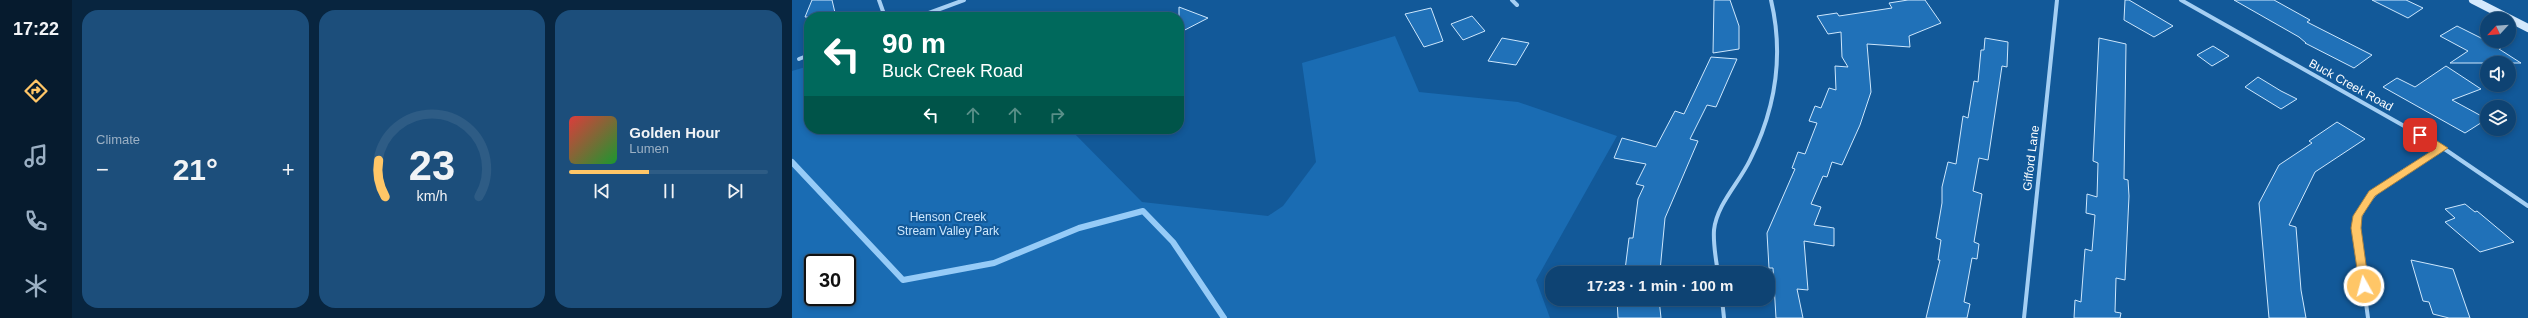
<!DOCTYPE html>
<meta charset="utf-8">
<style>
body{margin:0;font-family:Arial,sans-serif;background:#1c4e7b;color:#f1f3f6;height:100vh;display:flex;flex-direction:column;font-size:15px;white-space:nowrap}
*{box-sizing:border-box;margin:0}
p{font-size:13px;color:#9bb0c4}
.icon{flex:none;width:22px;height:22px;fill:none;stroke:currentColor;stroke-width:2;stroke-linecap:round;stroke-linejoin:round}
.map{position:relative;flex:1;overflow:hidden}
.details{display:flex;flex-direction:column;gap:10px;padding:10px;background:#08253f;width:720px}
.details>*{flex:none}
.hud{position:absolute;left:12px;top:12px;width:380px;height:122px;border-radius:16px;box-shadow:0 2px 6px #0003,0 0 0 1px #2e5c85;background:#00695c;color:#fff;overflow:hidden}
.needle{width:26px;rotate:244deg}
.buttons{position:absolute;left:1688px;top:12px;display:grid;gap:8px}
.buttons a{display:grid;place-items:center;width:36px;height:36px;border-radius:50%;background:#0e4373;box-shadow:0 2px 6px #0003,0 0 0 1px #2e5c85;font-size:20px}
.speed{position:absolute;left:12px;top:254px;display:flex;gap:8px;font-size:20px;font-weight:700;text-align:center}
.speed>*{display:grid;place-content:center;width:52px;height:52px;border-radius:50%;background:#0e4373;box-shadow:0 2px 6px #0003,0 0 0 1px #2e5c85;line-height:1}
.speed .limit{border:2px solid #111;border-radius:6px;background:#fff;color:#111}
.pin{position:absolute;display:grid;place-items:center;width:34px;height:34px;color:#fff;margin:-17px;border-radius:8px;box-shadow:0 2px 6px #0006}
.me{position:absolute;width:44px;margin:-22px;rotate:353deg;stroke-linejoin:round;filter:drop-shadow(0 0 3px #0008)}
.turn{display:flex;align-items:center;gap:14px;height:84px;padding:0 12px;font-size:18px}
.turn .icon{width:52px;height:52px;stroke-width:2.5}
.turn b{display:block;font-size:28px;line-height:34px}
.lanes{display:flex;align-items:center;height:38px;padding:0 12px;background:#0003;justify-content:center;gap:20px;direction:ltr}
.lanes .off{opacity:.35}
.big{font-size:30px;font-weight:700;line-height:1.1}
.details .widget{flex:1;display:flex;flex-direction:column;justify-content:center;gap:6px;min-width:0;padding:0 14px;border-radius:16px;background:#1c4e7b}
.details .dial{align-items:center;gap:0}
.dial svg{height:104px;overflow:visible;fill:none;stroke:#2e5c85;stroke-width:7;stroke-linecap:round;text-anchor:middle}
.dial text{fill:#f1f3f6;stroke:none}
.song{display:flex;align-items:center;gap:12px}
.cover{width:48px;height:48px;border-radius:6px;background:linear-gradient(135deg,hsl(0 70% 55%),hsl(130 70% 35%))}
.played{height:4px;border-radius:2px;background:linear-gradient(90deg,#ffc667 40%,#2e5c85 40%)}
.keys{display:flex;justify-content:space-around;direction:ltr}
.heat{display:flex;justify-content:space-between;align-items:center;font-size:22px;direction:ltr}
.details .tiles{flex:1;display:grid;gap:10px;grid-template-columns:repeat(3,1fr)}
.trip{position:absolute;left:753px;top:266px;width:230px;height:40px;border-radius:16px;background:#0e4373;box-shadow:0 2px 6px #0003,0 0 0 1px #2e5c85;font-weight:700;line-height:40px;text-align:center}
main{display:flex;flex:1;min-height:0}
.tabs{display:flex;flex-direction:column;width:72px;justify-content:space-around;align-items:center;background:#061b2e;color:#9bb0c4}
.tabs .icon{width:28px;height:28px}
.tabs .active{color:#ffc667}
.tabs b{font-size:18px;color:#f1f3f6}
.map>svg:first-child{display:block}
.green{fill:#1a6cb3;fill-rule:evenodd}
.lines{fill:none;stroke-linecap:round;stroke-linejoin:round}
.stream{stroke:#96cbf7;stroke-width:6}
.building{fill:#2071b8;stroke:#cde7fd}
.minor{stroke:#a5cff3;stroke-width:4}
.secondary{stroke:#d4e9fd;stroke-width:8}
.route{fill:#ffc667;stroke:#a68143}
.labels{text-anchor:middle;stroke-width:4;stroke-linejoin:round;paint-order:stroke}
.street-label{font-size:12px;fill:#fff;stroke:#125999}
.park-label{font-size:12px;fill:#cde7fd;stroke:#125999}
</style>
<main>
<nav class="tabs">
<b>17:22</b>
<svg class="icon active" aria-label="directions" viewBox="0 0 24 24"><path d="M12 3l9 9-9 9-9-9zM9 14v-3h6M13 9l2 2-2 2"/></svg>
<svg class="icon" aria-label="music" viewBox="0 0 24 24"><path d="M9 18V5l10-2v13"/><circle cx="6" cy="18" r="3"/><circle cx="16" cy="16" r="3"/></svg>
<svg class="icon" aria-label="phone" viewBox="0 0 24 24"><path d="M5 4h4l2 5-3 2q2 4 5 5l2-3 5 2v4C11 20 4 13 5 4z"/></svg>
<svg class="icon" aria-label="climate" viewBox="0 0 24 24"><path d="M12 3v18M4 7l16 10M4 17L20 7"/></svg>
</nav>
<section class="details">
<div class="tiles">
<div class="widget"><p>Climate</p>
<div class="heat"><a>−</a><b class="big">21°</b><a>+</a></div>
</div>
<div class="widget dial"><svg viewBox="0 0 100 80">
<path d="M14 69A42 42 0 1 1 86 69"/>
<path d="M14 69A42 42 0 0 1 9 41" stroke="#ffc667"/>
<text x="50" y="56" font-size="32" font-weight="700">23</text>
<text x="50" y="72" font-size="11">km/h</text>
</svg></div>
<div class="widget">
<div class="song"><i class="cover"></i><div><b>Golden Hour</b><p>Lumen</p></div></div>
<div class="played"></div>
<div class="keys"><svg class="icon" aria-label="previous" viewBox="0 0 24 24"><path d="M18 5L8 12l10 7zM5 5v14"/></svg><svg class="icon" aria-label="pause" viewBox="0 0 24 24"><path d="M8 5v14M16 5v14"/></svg><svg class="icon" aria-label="next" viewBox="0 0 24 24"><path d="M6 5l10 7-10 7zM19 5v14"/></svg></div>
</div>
</div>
</section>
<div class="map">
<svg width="1736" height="318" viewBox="0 0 1736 318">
<rect width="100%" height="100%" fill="#125999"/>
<!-- green -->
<path class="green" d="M603,36L627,92L726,102L825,136L744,280L758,318H0V71L17,66V129H278L350,202L476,216L491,206L524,162L510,63ZM21,263H55V297H21Z"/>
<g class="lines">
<!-- stream -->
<path class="stream" d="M0,162L111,280L202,263L287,228L351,211L381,242L432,318"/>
</g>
<!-- building -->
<g class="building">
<path d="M20,0H40L44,17H13Z"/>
<path d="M922,0H938L947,26V49L921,53Z"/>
<path d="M1116,0H1133L1149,23L1117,36L1118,47L1075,44L1079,92L1068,125L1050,165L1040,162L1035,177L1031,176L1019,204L1029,207L1022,225L1042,228V246L1012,241L1016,290L1005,289L1011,318H984L981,268H977L975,233L1003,169L1000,168L1006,152L1013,154L1025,123L1017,121L1023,106L1029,108L1037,88L1044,90L1043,66L1056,67L1050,57L1049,32L1036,34L1025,16L1045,13L1047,16L1100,8L1097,3Z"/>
<path d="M1333,0H1337L1381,26L1362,37L1332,20Z"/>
<path d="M1442,0H1482L1518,20L1515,22L1580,55L1562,68L1513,43H1514L1507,37Z"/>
<path d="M1580,0H1614L1631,8L1616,18Z"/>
<path d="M387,7L416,18L387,33Z"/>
<path d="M639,8L651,41L632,47L613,14Z"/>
<path d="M680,16L693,31L671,40L659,24Z"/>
<path d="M1665,26L1709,48L1707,49L1729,63H1658L1676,51L1648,36Z"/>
<path d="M710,38L737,43L724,65L696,61Z"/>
<path d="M1193,38L1216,42L1215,67L1210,66L1196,160L1187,158L1181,191L1190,194L1182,242L1187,244L1185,259L1180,258L1172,302L1178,304L1175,318H1134L1148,260H1146L1149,240L1144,238L1150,203V187L1156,162L1164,164L1171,116L1176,118L1182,81L1186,82L1189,50H1192Z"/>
<path d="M1307,38L1334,44L1332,179L1336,180L1337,196L1333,280L1324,278L1323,312L1329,313L1328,318H1282L1283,300L1289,302L1293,249L1300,251L1303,215L1294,213L1295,194L1305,197L1306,163L1301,161Z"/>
<path d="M1421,46L1437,56L1420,66L1405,55Z"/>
<path d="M919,57L945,59L924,107L915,105L898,139L906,141L873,218L868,271L833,270L837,238H841L846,199L852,186L844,184L854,164L822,158L830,138L864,147L883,111L892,114Z"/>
<path d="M1654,66L1689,89L1660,100L1695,119L1673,133L1591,87L1605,78L1623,87Z"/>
<path d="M1466,77L1489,91L1505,99L1489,109L1453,87Z"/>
<path d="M1545,122L1573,139L1523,172L1497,225L1504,227L1509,290L1514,318H1477L1467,203L1487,165L1520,143L1517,141Z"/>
<path d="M1673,204L1683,212L1685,211L1722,242L1688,252L1653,222L1663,218L1653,209Z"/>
<path d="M1619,260L1661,269L1678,318H1657L1641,314L1637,302L1631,301Z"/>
<path d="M825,299H867L869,318H826Z"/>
</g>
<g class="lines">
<!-- minor -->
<g class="minor">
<path d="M87,0L93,17"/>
<path d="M720,0L725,5"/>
<path d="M1389,0L1651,148L1736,206"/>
<path d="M126,17L172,0"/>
<path d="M7,59L17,55"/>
<path d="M926,273C924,259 921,245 922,230C925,204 947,183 958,160C983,110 992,55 979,0"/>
<path d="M930,299L932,318"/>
<path d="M1232,318L1265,0"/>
<path d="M1576,318L1564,228C1575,186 1616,168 1651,148"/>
</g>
<!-- secondary -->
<path class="secondary" d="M1681,0L1736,28"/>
</g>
<!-- route -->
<path class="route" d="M1625,132H1631L1656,148L1583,196L1570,216L1569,228L1577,286L1572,290L1568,289L1559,228L1561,216L1577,191L1644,148L1625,137Z"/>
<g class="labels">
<!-- street labels -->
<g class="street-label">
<text transform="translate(1559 85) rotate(29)" y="4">Buck Creek Road</text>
<text transform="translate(1239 158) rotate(-83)" y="4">Gifford Lane</text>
</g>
<!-- park labels -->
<g class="park-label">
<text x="156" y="221">Henson Creek<tspan x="156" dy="14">Stream Valley Park</tspan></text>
</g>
</g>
</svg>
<div class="buttons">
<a><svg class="needle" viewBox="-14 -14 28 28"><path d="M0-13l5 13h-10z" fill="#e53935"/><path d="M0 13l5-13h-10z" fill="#9bb0c4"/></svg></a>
<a><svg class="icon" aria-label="sound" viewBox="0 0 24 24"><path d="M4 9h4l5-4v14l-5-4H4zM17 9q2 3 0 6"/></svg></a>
<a><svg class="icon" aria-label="layers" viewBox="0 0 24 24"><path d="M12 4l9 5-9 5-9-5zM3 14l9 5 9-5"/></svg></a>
</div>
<div class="speed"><div class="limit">30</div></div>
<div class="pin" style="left:1628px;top:135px;background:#d93025"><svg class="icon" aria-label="arrive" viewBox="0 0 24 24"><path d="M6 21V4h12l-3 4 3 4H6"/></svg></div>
<svg class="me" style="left:1572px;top:286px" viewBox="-20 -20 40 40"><circle r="17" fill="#ffc667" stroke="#fff" stroke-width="3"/><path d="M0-11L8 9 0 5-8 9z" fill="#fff"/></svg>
<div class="trip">17:23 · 1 min · 100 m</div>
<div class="hud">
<div class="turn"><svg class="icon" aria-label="left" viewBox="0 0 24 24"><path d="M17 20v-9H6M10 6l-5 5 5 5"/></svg><div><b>90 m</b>Buck Creek Road</div></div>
<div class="lanes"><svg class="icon" aria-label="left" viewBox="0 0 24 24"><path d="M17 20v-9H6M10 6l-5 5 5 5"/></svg><svg class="icon off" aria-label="ahead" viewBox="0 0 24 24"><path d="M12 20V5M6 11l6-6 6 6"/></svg><svg class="icon off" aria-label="ahead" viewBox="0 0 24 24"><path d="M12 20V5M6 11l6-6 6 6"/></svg><svg class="icon off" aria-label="right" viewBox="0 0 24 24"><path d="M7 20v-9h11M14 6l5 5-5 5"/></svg></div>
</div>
</div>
</main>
